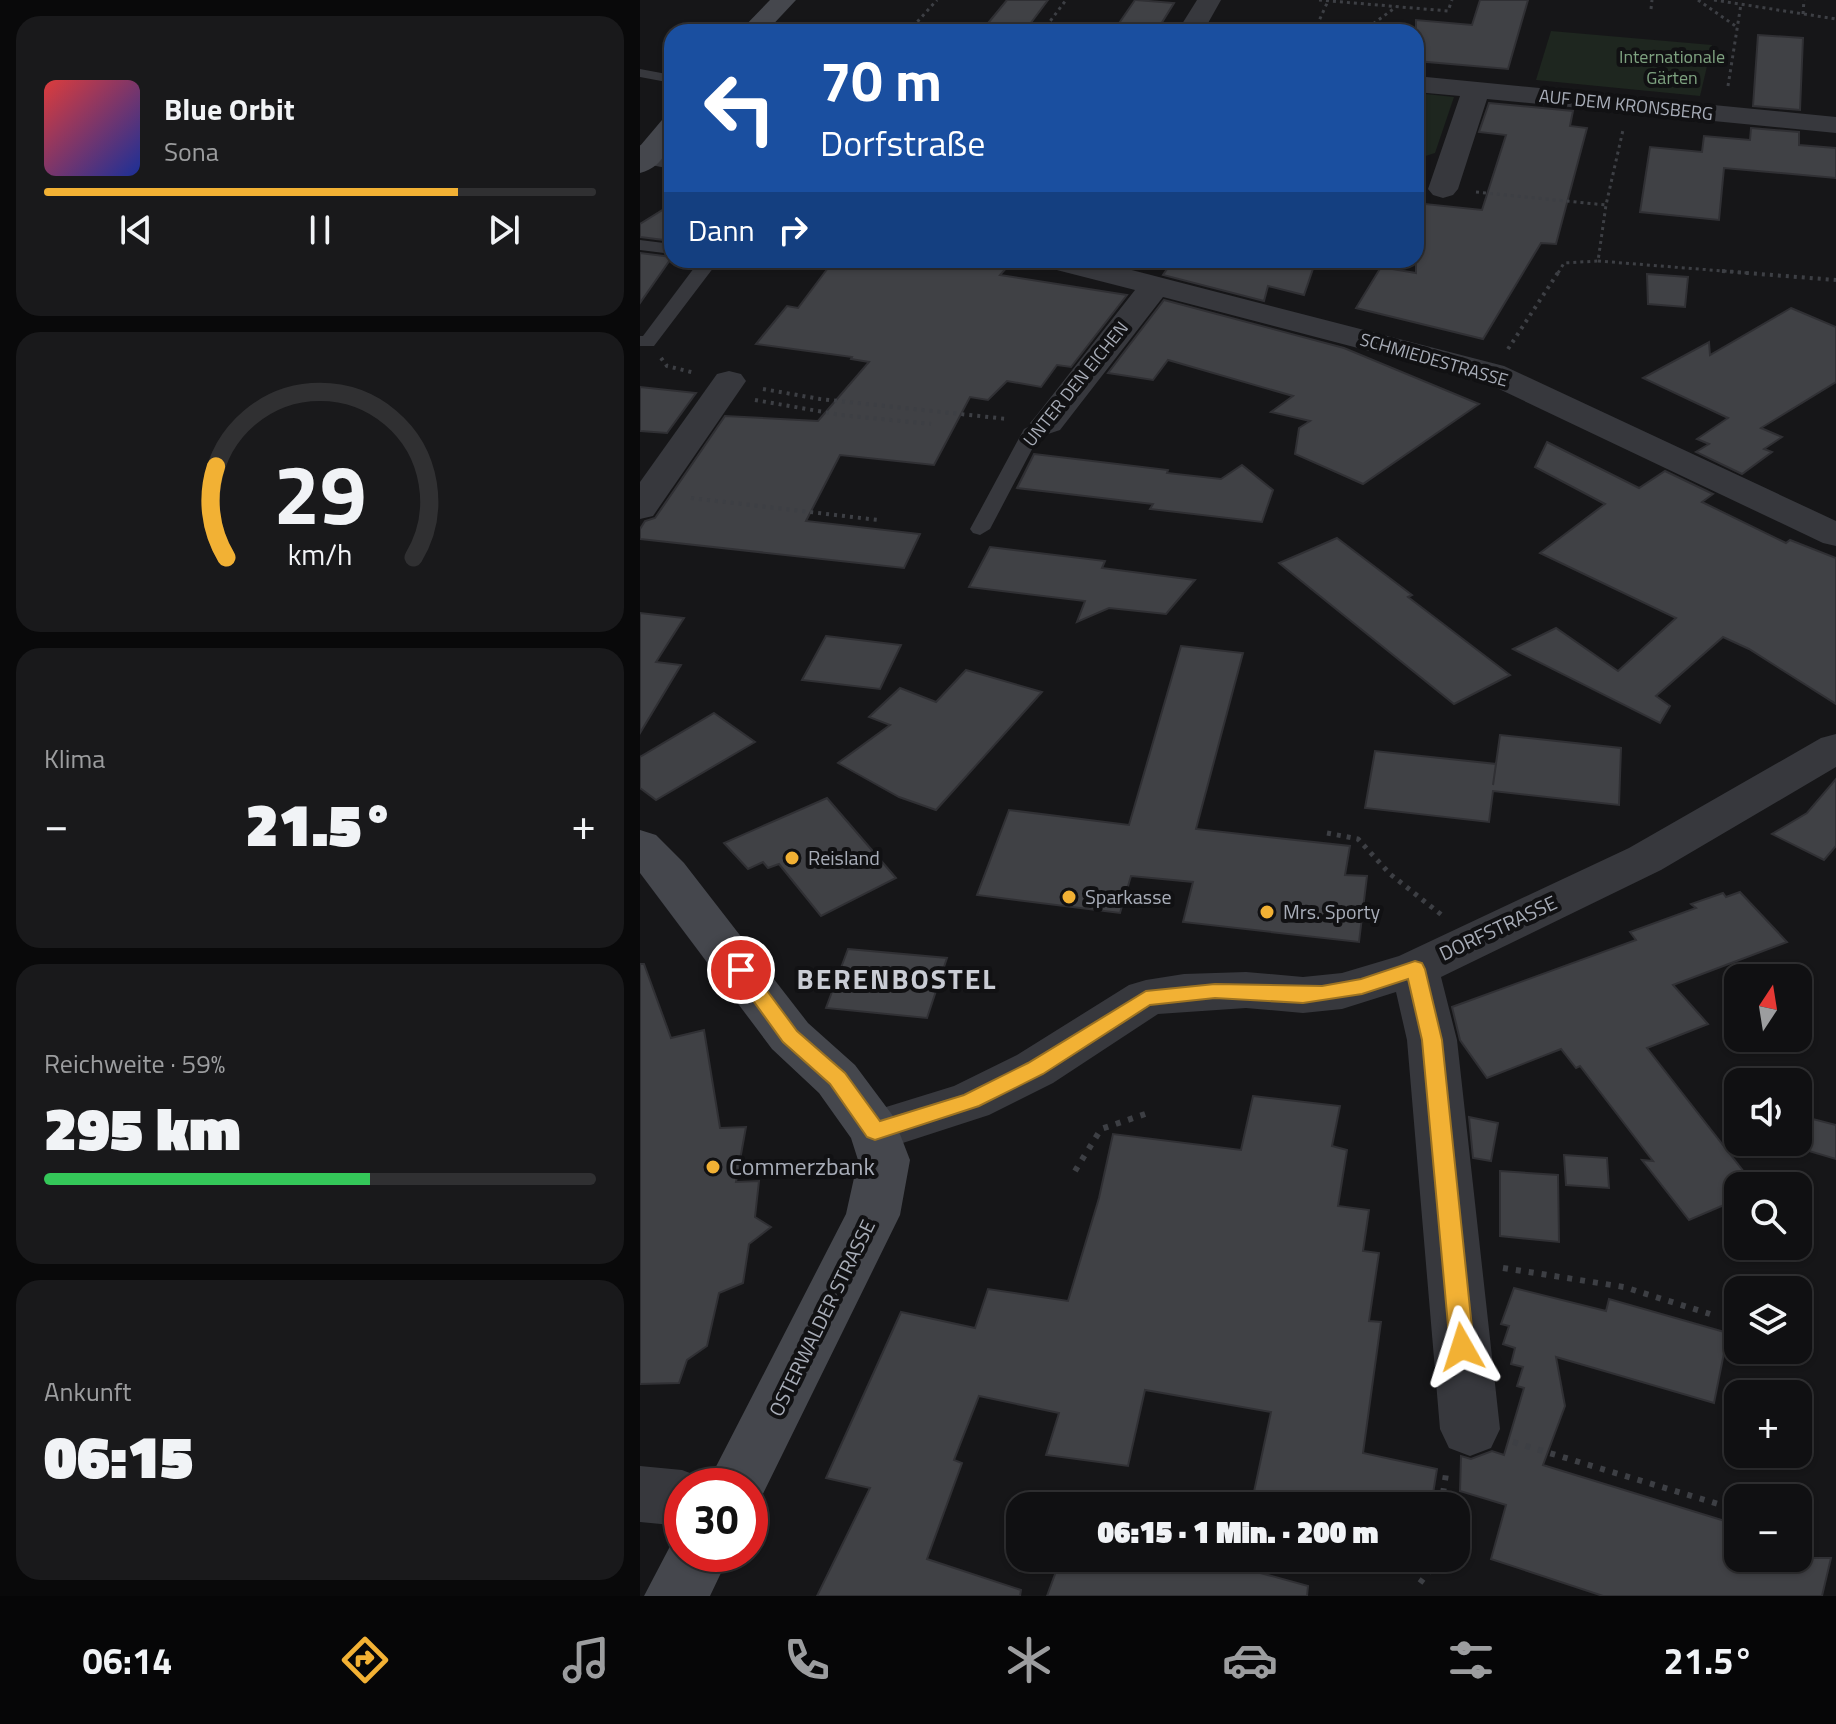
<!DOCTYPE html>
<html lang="de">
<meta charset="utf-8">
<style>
body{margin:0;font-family:"Titillium Web",sans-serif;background:#19191b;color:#f1f3f6;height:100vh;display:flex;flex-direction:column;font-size:30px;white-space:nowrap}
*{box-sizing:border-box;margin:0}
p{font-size:26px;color:#9c9d9f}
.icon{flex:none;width:44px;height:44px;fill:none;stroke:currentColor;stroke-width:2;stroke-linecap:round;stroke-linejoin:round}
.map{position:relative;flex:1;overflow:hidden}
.drawer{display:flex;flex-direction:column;gap:16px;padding:16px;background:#09090a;width:640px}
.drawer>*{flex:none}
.guide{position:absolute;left:24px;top:24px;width:760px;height:244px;border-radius:24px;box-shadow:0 2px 6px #0004,0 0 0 2px #303032;background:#1a4fa0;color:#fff;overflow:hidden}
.needle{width:52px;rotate:12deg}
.fabs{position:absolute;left:1084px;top:964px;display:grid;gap:16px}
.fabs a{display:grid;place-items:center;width:88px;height:88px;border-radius:16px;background:#101012;box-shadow:0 2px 6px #0004,0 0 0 2px #303032;font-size:40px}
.speed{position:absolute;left:24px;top:1468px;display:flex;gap:16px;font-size:40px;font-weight:700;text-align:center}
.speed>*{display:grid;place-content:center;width:104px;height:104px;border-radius:50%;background:#101012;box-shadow:0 2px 6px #0004,0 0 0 2px #303032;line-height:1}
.speed .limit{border:12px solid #d22;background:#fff;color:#111}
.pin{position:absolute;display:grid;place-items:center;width:68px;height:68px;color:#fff;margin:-34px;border:4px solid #fff;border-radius:50%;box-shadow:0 2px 8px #0007}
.me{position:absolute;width:88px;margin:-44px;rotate:354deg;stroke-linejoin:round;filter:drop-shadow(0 0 6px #0008)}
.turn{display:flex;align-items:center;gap:28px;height:168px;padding:0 24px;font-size:36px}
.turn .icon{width:104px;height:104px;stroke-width:2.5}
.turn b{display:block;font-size:56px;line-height:68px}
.then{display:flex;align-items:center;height:76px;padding:0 24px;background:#0003;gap:16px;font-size:30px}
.big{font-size:60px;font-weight:800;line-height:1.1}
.drawer .widget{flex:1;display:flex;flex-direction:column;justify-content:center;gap:12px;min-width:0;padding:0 28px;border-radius:24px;background:#19191b}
.drawer .dial{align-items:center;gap:0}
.dial svg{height:208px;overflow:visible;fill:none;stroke:#303032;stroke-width:7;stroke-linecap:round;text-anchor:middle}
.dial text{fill:#f1f3f6;stroke:none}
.song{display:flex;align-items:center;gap:24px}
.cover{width:96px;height:96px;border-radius:12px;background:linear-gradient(135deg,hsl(0 70% 55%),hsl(230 70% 35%))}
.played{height:8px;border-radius:4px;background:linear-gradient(90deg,#f2b134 75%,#303032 75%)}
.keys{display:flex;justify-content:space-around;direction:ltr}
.heat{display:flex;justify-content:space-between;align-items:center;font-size:44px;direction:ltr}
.charge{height:12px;border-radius:6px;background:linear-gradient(90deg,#34c759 59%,#303032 0)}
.trip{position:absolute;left:366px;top:1492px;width:464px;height:80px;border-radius:24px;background:#101012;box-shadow:0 2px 6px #0004,0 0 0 2px #303032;font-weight:800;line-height:80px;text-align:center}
.menu{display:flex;height:128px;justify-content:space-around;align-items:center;background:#060607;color:#9c9d9f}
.menu .icon{width:56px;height:56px}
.menu .on{color:#f2b134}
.menu b{font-size:36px;color:#f1f3f6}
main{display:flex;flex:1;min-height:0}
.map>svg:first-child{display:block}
.green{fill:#1e261f}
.building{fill:#404145;stroke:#303034;stroke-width:2}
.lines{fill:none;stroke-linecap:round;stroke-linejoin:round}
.path-far3{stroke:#3d3f44;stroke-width:3;stroke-dasharray:3 4;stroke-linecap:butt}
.path-far2{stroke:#3d3f44;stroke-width:4;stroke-dasharray:3 5;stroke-linecap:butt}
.path-far1{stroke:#3d3f44;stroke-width:5;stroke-dasharray:4 6;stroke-linecap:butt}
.path{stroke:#3d3f44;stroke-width:6;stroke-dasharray:5 8;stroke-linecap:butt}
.lane{fill:#37383d;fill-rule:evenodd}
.street{fill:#37383d;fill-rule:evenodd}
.secondary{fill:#45474d;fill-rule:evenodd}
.route{fill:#f2b134;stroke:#9d7322;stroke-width:2}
.poi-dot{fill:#f2b134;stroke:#111113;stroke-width:3}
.labels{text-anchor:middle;stroke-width:8;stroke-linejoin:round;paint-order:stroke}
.far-park-label{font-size:18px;fill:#7fa381;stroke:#111113}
.far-street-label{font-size:18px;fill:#a8adb8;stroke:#111113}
.poi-label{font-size:20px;fill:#a8adb8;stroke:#111113;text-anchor:start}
.street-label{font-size:20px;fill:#a8adb8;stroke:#111113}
.near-poi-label{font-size:24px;fill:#a8adb8;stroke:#111113;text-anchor:start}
.district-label{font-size:28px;font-weight:bold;letter-spacing:2px;fill:#c9ccd4;stroke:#111113}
</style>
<main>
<section class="drawer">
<div class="widget">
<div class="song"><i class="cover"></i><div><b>Blue Orbit</b><p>Sona</p></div></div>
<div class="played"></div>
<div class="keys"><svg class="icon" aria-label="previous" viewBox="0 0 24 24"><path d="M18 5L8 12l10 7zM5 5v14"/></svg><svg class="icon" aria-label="pause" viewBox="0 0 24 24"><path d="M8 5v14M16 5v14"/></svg><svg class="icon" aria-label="next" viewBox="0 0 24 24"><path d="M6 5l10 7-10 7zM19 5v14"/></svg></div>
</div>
<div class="widget dial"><svg viewBox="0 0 100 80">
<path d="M14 69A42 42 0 1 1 86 69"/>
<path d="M14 69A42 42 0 0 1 10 34" stroke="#f2b134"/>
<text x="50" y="56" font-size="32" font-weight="700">29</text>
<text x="50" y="72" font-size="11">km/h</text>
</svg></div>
<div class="widget"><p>Klima</p>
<div class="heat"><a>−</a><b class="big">21.5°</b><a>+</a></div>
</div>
<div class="widget"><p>Reichweite · 59%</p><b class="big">295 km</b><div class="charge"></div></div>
<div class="widget"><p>Ankunft</p><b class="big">06:15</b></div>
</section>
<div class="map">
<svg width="1196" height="1596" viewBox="0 0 1196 1596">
<rect width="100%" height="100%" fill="#161618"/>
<!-- green -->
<g class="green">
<path d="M911,31L1072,45L1060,96L896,80Z"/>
<path d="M776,93L814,97L795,153L776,159Z"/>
</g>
<!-- building -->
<g class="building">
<path d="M367,0H408L384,32L344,28Z"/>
<path d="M495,0H496L534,3L516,32H473Z"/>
<path d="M840,0H888L868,69L776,61V20L832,25Z"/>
<path d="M1118,35L1163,38L1160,110L1113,106Z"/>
<path d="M849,103L933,111L930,126L947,128L916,244L901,243L843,339L716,308L741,267L776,273V203L842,210L866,135L839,132Z"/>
<path d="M1111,128L1159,132V145L1196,148V178L1084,168L1079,220L1000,212L1010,147L1062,152L1064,136L1110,140Z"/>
<path d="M32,204V241L0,237V224Z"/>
<path d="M0,253L32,257L0,303Z"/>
<path d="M194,260H340L369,265L360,275L487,295L431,367L417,365L401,387L367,381L348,400L330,397L294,465L200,455L166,521L280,534L264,568L0,539V529L5,521L15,518L85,416L178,421L229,362L211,359L212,357L116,344L147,306L158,308Z"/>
<path d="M533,260H676L664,295L628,286L624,301L523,275Z"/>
<path d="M1007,274L1048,277L1045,307L1008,304Z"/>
<path d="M524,300L704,348L839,404L723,484L655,454L659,428L670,421L631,412L653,396L528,360L513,380L468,373Z"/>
<path d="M1151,308L1196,327V382L1121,428L1142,437L1124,449L1132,452L1102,474L1056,452L1069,444L1057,439L1088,418L1003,378L1069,342L1070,355Z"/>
<path d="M0,387L56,393L27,433L0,431Z"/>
<path d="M907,442L999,488L1025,471L1073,494L1062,502L1146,543L1150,540L1196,558V704L1109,649L1083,637L1016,696L1030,706L1020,723L873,649L916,628L978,671L1036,618L900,553L965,504L895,467Z"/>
<path d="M394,454L528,470L527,473L581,479L602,465L633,490L622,522L510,509L513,504L377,488Z"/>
<path d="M697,538L772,595L768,597L870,675L814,704L639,563Z"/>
<path d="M350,547L465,561L462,568L555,580L526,614L469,608L437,622L445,601L329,587Z"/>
<path d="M0,613L44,618L16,662L41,665L0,733Z"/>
<path d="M186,636L261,645L240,689L162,680Z"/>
<path d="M541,646L603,653L556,829L710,846L705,875L727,876L719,942L543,922L553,882L491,876L480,913L337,895L369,810L489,825Z"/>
<path d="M326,670L402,692L296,810L259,797L198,763L250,725L229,717L260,688L296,702Z"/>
<path d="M74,713L115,742L16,800L0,788V757Z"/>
<path d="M860,735L981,748L979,805L853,791L849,822L725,808L735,751L856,764L853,785Z"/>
<path d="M1196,779V846L1184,860L1132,834L1167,813Z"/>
<path d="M187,798L256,878L181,916L139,864L128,868L123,862L108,869L84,843Z"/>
<path d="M1100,892L1147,942L1033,985L1068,1024L1007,1048L1115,1186H1098V1199L1049,1220L1002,1160L1013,1161L940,1066L936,1068L921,1049L847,1078L820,1040L812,1007L996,940L990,932L1056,908L1051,904L1083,893L1086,897Z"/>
<path d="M208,949L307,958L287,1018L186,1008Z"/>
<path d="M0,964H4L31,1038L64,1030L80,1128L106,1127L96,1182L119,1181L115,1217L131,1227L109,1244L103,1283L79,1293L67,1346L47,1360L39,1383L0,1384Z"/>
<path d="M613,1096L700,1106L692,1146L707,1150L698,1206L729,1210L723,1251L739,1253L729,1321L741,1322L723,1453L797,1469L791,1506H611L631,1412L505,1390L488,1466L406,1455L419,1413L339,1396L314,1460L322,1463L287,1559L381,1590L380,1596H177L230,1488L186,1478L261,1312L335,1328L348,1289L428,1301L459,1198L473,1134L601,1150Z"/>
<path d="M829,1117L858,1123L851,1161L833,1158Z"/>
<path d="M1165,1117L1196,1125V1159L1159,1148Z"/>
<path d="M924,1155L967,1158L969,1188L926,1185Z"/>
<path d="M860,1171L918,1175L919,1242L860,1236Z"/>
<path d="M874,1288L966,1311L969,1299L1088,1333L1074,1403L916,1357L925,1406L903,1465L1098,1525V1558H1191L1182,1596H963L851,1559L866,1505L820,1491L821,1456L831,1459L852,1451L864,1455L884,1388L877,1386L883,1367L871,1364L875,1348L863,1344L869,1326L861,1324Z"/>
<path d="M421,1558H566L668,1586L667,1596H407Z"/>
</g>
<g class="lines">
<!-- path-far3 -->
<g class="path-far3">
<path d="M679,0L808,11L812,0"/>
<path d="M1058,0L1097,27"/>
<path d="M1074,0L1196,19"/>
<path d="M1011,9L1012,0"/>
<path d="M1163,14L1164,0"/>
<path d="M654,25L676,27"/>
<path d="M273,26L341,32"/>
<path d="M156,29L195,32"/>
<path d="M268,32L297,0"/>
<path d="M402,32L426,0"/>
<path d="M674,32L688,1"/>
<path d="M722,32L756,7"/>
<path d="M1088,86L1101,4"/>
<path d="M836,192L966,205"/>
<path d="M958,261L1108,273"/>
<path d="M918,273L924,263L958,261L966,205L983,130"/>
</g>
<!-- path-far2 -->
<g class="path-far2">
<path d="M1082,271L1196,280"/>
<path d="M868,349L919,271"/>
<path d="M21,358L27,366L55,373"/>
<path d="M123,389L180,399L367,419"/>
<path d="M115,400L201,415L291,424"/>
<path d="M51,498L238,520"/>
</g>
<!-- path-far1 -->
<path class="path-far1" d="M687,833L718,839L750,874L803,916"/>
<!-- path -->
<g class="path">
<path d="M435,1171L461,1129L511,1112"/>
<path d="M863,1268L984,1287L1070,1314"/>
<path d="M873,1442L1098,1510"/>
<path d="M801,1506L806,1474L804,1468"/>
<path d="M780,1583L790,1570L792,1558"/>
</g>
<!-- lane -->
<g class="lane">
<path d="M0,69L32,75V83L0,77Z"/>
<path d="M0,240L32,244V254L0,250Z"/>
<path d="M60,260H76L77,263L14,346H0V336H3Z"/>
<path d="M408,417L418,423L399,436L350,529L340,535L333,533L330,529L384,429Z"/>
</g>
<!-- street -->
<g class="street">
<path d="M557,0H581L563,32H537Z"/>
<path d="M776,76L1196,117V133L847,99L818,189L813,195L803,198L793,195L788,189L820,96L776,92Z"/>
<path d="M0,145L32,151V169L0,163Z"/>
<path d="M400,260H453L864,366L1196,521V546L1183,543L840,380L523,297L420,430L408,434L396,430L390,423L396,416L495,290L405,267Z"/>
<path d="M89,371L101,374L106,381L13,516L0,519V482L77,374Z"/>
<path d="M1196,734V767L1021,870L801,977L817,1040L860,1429L851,1448L830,1456L809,1448L800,1429L767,1040L756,992L702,1009L663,1013L606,1008L518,1014L413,1083L349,1115L235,1152L217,1146L209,1131L217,1116L314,1086L377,1055L489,985L506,980L544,974L606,972L663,977L702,973L759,956L989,848L1181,738Z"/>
<path d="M0,1466L42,1470L63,1478L67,1486H42V1526L0,1522Z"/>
</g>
<!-- secondary -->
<g class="secondary">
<path d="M130,0H156L126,32H99Z"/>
<path d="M32,118C32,141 27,166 0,173V146L22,120Z"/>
<path d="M0,830L16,835L44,863L168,1023L215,1065L253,1116L270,1160L260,1215L117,1506L110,1509V1486H66L206,1214L218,1160L211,1138L179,1093L132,1049L0,873Z"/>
<path d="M42,1531V1554H90L70,1596H4L37,1533Z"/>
</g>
</g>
<!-- route -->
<path class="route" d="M775,961L782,963L785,969L802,1040L834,1347L831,1354L822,1357L814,1354L810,1347L782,1040L768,979L722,994L663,1003L575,998L510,1005L403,1074L339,1106L235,1140L227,1137L190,1084L143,1042L91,970L94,965H108L157,1031L205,1073L240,1121L324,1095L388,1063L506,991L575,984L682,986L721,979Z"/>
<!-- markers -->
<g class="poi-dot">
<circle cx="152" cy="858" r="8"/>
<circle cx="429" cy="897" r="8"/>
<circle cx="627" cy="912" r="8"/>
<circle cx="73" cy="1167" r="8"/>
</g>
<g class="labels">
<!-- far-park labels -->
<g class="far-park-label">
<text x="1032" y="63">Internationale<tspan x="1032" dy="21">Gärten</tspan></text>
</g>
<!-- far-street labels -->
<g class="far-street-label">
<text transform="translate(986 105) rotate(6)" y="6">AUF DEM KRONSBERG</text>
<text transform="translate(794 360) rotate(16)" y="6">SCHMIEDESTRASSE</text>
<text transform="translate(436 384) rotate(-51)" y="6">UNTER DEN EICHEN</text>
</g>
<!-- poi labels -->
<g class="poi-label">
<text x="168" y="865">Reisland</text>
<text x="445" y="904">Sparkasse</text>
<text x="643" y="919">Mrs. Sporty</text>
</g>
<!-- street labels -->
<g class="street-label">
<text transform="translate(858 928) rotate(-25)" y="7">DORFSTRASSE</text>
<text transform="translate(182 1318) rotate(-64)" y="7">OSTERWALDER STRASSE</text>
</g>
<!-- near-poi labels -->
<g class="near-poi-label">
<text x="89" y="1175">Commerzbank</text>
</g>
<!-- district labels -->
<g class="district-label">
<text x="257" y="989">BERENBOSTEL</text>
</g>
</g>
</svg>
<div class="fabs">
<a><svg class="needle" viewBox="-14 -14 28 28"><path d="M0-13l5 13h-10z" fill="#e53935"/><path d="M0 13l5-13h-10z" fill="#9c9d9f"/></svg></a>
<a><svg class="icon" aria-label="sound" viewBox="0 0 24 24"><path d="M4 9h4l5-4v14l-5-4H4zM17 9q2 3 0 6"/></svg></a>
<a><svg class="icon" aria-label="search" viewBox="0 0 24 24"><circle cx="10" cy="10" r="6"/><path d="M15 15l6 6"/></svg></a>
<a><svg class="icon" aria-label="layers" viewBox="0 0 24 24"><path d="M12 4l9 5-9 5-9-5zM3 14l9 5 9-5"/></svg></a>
<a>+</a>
<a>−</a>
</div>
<div class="speed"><div class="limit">30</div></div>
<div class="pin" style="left:101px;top:970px;background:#d93025"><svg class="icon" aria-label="arrive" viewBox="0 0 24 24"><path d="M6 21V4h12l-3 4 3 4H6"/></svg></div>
<svg class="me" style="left:822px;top:1347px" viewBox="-20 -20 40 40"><path d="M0-17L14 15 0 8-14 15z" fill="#f2b134" stroke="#fff" stroke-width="4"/></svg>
<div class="trip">06:15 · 1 Min. · 200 m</div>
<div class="guide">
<div class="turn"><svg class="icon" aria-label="left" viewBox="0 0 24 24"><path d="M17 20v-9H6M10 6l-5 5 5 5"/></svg><div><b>70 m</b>Dorfstraße</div></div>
<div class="then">Dann<svg class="icon" aria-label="right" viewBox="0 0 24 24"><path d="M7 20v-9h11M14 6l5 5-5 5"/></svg></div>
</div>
</div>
</main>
<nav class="menu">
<b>06:14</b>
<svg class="icon on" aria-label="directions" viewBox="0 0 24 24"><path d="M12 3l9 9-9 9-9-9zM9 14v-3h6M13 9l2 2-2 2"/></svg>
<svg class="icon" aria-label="music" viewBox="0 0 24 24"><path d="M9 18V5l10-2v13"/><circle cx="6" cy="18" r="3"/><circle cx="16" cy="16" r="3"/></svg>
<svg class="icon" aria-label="phone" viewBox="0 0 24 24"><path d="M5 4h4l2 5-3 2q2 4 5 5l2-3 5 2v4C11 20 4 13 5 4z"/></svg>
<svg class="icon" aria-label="climate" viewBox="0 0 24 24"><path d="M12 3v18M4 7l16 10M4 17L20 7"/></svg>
<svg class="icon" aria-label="car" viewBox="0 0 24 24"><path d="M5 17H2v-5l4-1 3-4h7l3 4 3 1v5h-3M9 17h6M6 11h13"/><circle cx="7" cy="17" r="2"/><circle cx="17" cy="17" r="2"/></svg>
<svg class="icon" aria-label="filters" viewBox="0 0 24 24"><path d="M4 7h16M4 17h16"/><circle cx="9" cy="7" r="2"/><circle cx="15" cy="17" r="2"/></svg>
<b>21.5°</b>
</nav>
